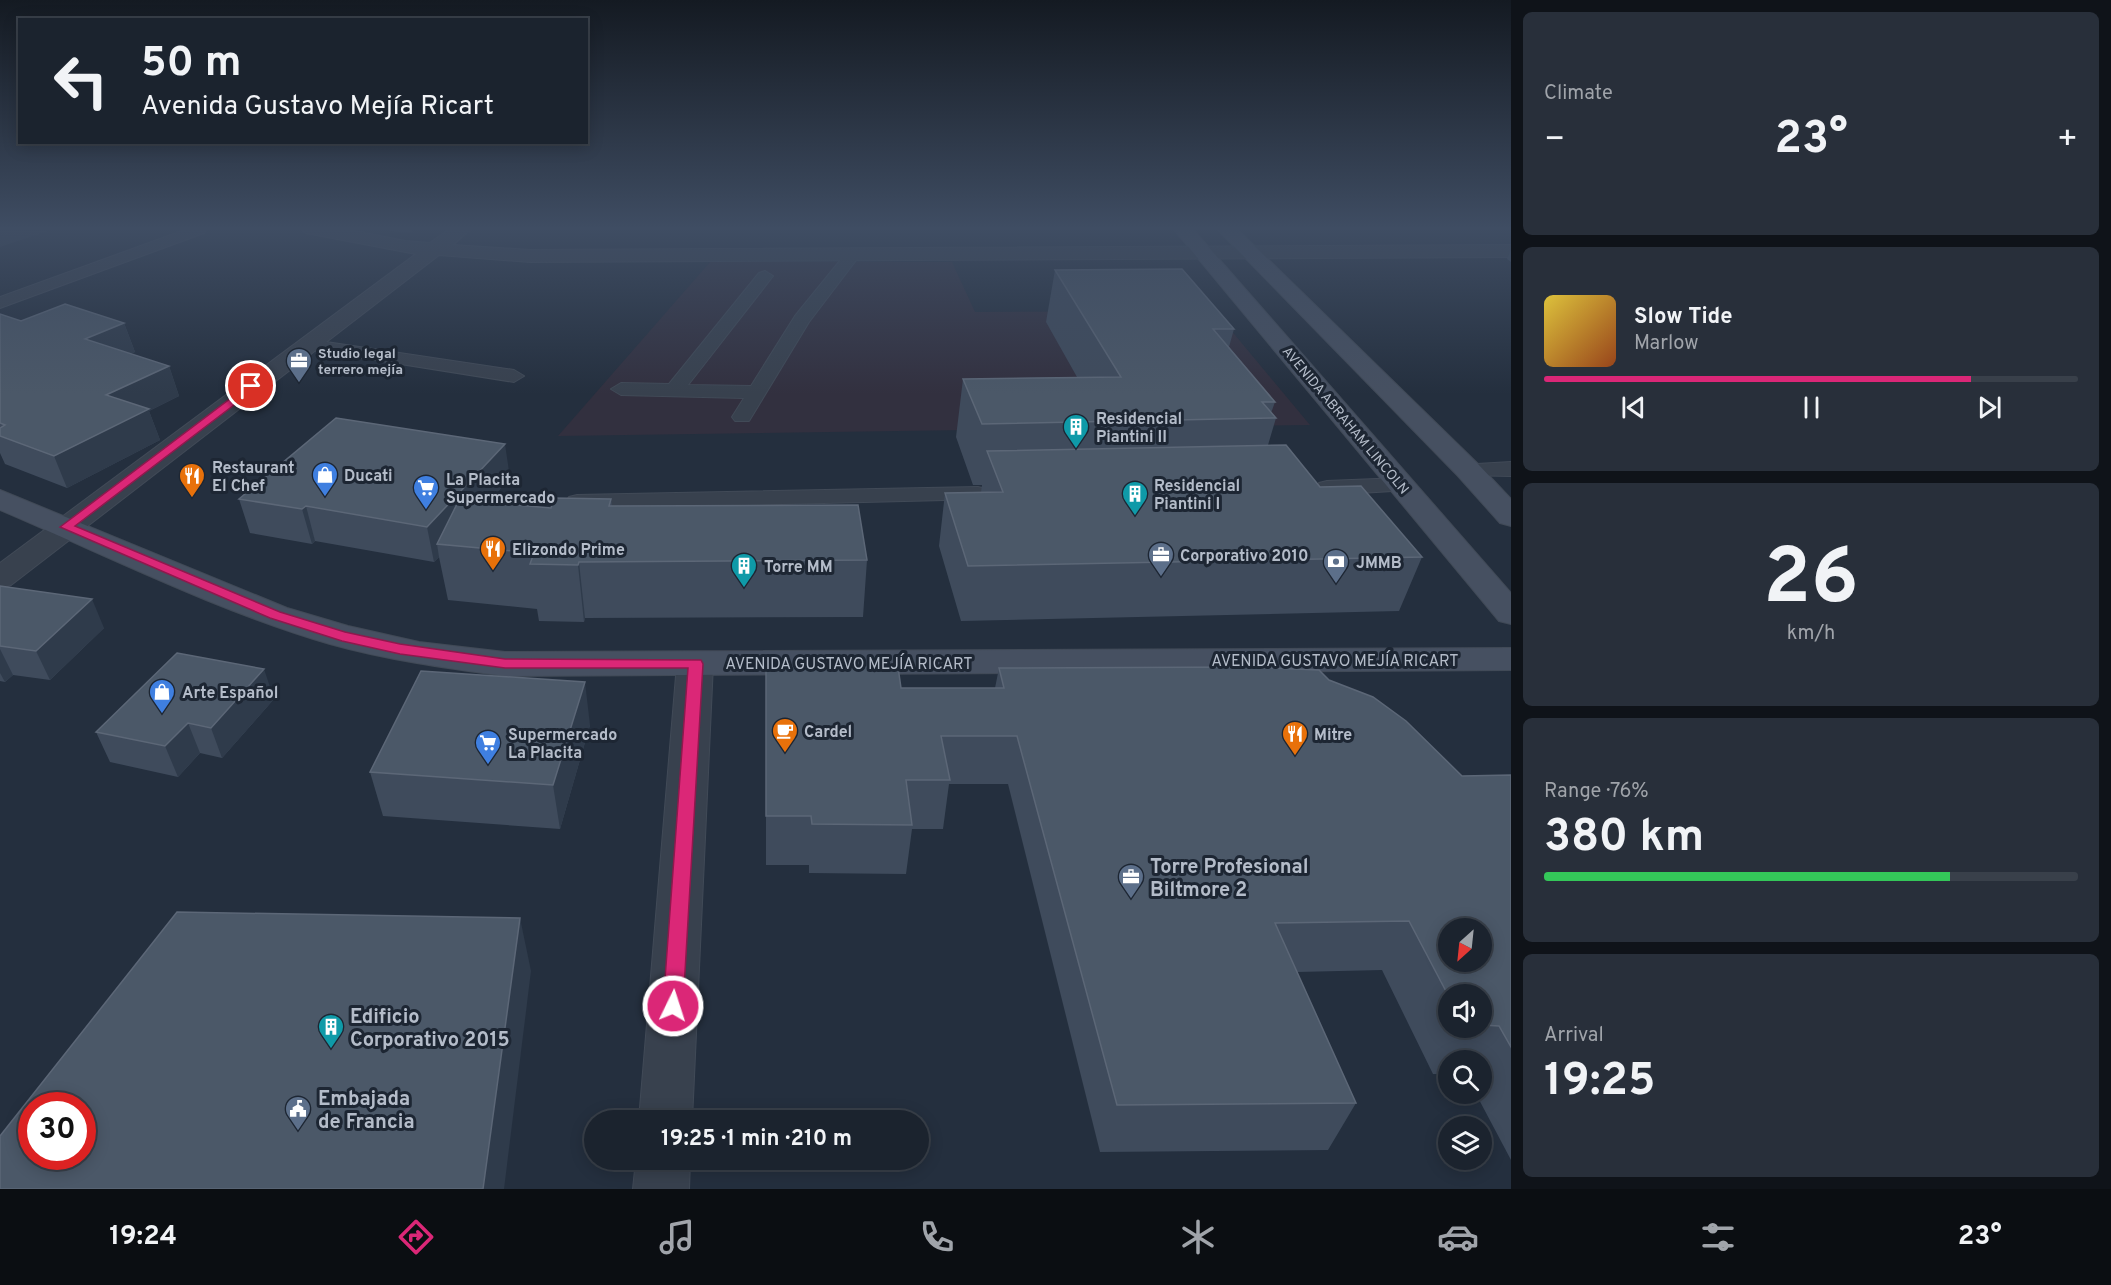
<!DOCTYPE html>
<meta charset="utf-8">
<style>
body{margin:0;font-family:Overpass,sans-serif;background:#282f3a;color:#f1f3f6;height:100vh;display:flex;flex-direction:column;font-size:22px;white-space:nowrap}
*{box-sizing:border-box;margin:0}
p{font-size:20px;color:#a0a4aa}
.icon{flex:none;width:33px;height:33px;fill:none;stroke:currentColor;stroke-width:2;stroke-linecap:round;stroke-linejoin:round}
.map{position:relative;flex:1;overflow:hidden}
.details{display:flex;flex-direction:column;gap:12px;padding:12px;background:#0f1319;width:600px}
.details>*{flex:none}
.top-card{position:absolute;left:18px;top:18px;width:570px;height:126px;border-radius:0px;box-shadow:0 3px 15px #0003,0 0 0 2px #39404a;background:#1b232e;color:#f1f3f6;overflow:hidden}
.needle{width:39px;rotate:207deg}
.buttons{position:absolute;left:1438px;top:918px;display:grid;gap:12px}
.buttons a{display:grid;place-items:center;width:54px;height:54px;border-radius:50%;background:#1b232e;box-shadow:0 3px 15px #0003,0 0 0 2px #39404a;font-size:30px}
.speed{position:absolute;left:18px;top:1092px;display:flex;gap:12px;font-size:30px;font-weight:700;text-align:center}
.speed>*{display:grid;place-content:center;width:78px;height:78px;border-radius:50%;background:#1b232e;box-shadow:0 3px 15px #0003,0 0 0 2px #39404a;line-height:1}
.speed .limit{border:9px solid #d22;background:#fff;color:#111}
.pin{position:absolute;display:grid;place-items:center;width:51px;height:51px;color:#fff;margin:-26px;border:3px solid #fff;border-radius:50%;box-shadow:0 2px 6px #0007}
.me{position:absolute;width:66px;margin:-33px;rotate:4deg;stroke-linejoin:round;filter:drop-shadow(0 0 4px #0008)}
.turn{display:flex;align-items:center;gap:21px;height:126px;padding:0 24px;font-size:27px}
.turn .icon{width:78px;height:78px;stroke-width:2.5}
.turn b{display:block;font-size:42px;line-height:51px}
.big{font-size:45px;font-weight:700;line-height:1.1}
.details .widget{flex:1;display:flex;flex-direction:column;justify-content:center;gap:9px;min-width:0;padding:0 21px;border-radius:9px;background:#282f3a}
.details .dial{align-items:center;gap:0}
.dial b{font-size:78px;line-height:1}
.song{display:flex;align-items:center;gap:18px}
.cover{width:72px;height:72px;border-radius:9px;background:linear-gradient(135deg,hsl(50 70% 55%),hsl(20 70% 35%))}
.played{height:6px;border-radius:3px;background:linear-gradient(90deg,#db2777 80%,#39404a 80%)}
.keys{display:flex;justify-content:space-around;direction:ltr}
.heat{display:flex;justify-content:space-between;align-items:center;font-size:33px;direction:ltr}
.charge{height:9px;border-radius:4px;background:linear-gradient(90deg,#34c759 76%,#39404a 0)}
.trip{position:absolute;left:584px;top:1110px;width:345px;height:60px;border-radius:30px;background:#1b232e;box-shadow:0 3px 15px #0003,0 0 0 2px #39404a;font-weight:700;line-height:60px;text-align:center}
.dock{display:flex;height:96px;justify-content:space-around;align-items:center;background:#0b0e12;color:#a0a4aa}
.dock .icon{width:42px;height:42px}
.dock .selected{color:#db2777}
.dock b{font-size:27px;color:#f1f3f6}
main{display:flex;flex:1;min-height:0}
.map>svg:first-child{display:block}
.medical{fill:#32303f}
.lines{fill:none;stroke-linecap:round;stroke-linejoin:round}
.lane-casing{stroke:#414a57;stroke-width:2}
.street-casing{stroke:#414a57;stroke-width:2}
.secondary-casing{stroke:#414a57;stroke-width:2}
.lane{fill:#38414e;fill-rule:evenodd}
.street{fill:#38414e;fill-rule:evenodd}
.secondary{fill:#465061;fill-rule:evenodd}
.wall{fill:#3f4b5c;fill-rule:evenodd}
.shaded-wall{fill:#2f3b4b}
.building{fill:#4b5868;stroke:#5c6777;stroke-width:1.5;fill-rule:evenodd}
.route{fill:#db2777;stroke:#8e194d;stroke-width:1.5}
.labels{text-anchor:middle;stroke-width:6;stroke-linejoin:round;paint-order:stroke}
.far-poi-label{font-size:14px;font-weight:bold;fill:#b4bcc9;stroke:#1d2633;text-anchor:start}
.far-street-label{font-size:14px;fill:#b4bcc9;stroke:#1d2633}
.poi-label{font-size:16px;font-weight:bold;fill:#b4bcc9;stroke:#1d2633;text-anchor:start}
.street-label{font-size:16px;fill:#b4bcc9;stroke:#1d2633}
.near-poi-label{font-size:20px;font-weight:bold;fill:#b4bcc9;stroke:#1d2633;text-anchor:start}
</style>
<main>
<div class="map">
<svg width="1511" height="1189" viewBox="0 0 1511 1189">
<rect width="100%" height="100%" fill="#242f3e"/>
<!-- medical -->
<path class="medical" d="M711,261L952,262L975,312L1215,311L1310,425L558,436Z"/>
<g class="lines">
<defs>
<g id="lane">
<path d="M193,227H204L206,230L204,233L0,308V297Z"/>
<path d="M852,250L860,255L809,322L749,421H735L732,417L744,398L621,395L611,389L621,383L669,384L759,273L765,271L773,276L688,385L751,386L795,316L847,252Z"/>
<path d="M306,339L514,370L524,376L514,382L300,348L297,344Z"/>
<path d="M1511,462V476L1460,475L1457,470L1460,465Z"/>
<path d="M1401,478L1409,480L1412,485L1409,490L1327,495L1319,493L1316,488L1319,483L1327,481Z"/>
<path d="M978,487L986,489L989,494L986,499L577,509L569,507L566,502L569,497L577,495Z"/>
</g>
<g id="street">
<path d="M297,227H335L405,241L430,243L452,227H473L453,245L530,250L1511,245V257L530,262L439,255L11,585L0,588V563L416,254L306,233Z"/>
<path d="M695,652L708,656L713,664L692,1120H639L677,664L682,656Z"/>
<path d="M636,1160H690L689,1189H633Z"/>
</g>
<g id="secondary">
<path d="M1172,227H1191L1511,593V624L1499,621Z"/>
<path d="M1215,227H1235L1478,464L1511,499V526L1500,523L1458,476Z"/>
<path d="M0,490L287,608L348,626L419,642L505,652L1511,648V670L505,676C446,668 387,660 330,644C217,611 108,556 0,510Z"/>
</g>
</defs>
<!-- lane casing -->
<use href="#lane" class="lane-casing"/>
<!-- street casing -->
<use href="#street" class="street-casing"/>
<!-- secondary casing -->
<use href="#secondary" class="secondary-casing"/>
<!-- lane -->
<use href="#lane" class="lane"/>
<!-- street -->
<use href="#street" class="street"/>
<!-- secondary -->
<use href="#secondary" class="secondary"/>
</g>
<!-- wall -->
<g class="wall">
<path d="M352,227H419L411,233Z"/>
<path d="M1286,227H1395V228L1288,229Z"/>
<path d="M1511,250V262L1507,259Z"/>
<path d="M1055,270L1234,329L1229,347L1275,402L1271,413L1276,418L1268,445L1320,487L1422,557L1399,611L961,621L939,546L945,493L981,492L982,485H973L956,437L963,379L1077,377L1046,322Z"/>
<path d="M0,314L21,321L124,323L135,352L130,354L169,366L179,396L149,411L160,440L67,488L5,464L0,453Z"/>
<path d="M510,478L488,502L551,508L611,499L612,506L867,560L863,617L585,618L584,622L539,621L537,609L448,600L439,557L434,562L315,541L312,544L250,533L239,499Z"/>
<path d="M0,586L104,628L50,680L13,675L5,682L0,681Z"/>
<path d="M999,668L1329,680L1462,776L1511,775V1160L1476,1094H1482V1060H1449V1074H1433L1382,970L1297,972L1356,1103L1328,1150L1100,1152L1008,784H949L943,829H912L906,874L809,873V865H766V714L995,688ZM1449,994H1482V1028H1449Z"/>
<path d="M274,699L222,758L200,753L178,777L110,762L96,732Z"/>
<path d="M590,725L560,829L383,816L370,772Z"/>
</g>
<!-- shaded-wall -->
<g class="shaded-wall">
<path d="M0,227H60L0,247Z"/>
<path d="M410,227H419L411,233Z"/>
<path d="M124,323L135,352L96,368L85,339Z"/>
<path d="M169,366L179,396L149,411L160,440L67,488L54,456L106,395Z"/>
<path d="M505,444L510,478L450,545L437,544L439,557L434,562L427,527Z"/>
<path d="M306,506L315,541L312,544L302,509Z"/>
<path d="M579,562L585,618L584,622L578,565Z"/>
<path d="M92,599L104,628L50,680L36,651Z"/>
<path d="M0,649L13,675L5,682L0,673Z"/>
<path d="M264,669L274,699L222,758L211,728Z"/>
<path d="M585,682L590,725L560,829L553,785Z"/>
<path d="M188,723L200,753L178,777L165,746Z"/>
<path d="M520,918L531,971L504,1189H483Z"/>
</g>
<!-- building -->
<g class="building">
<path d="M1182,269L1234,329H1213L1275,402H1262L1276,418L982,424L963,379L1121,377L1055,270Z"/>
<path d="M65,304L124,323L85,339L169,366L106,395L149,409L54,456L0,436V428L5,425L0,423V314L21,321Z"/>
<path d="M336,418L505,444L427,527L306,506L302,509L239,499Z"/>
<path d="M1286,445L1320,487L1361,486L1422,557L968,566L945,493L1003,492L987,451Z"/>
<path d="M554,498L611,499L609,506L858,505L867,560L579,562L578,565L530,564L534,553L437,544L459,500L551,508Z"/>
<path d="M0,586L92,599L36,651L0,646Z"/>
<path d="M177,653L264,669L211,728L188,723L165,746L96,732Z"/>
<path d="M766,667H898L901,688H1004L999,668L1247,667L1319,670L1329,680L1373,697L1406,721L1462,776L1511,775V1047L1499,1026L1482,1025V994H1449V997L1409,921L1275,923L1356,1103L1117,1105L1017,736H941L950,780H906L912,825L812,824L811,816H766ZM1449,928H1482V962H1449Z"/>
<path d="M421,671L585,682L553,785L370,772Z"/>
<path d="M177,912L520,918L483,1189H0V1136ZM32,1106H82V1156H32Z"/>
</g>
<!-- sky -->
<linearGradient id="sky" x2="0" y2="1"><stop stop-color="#141a22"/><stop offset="0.58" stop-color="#3f4d63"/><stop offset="1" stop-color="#3f4d63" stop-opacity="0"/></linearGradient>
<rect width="1511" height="394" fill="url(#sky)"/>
<!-- route -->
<path class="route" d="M251,383L256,386L255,389L75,526L280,612L345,632L400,644L505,659L701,660L703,664L683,1006L680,1013L673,1015L666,1013L663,1006L688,668H505L400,654L342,641L270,618L60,527Z"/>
<!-- icons -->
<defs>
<symbol id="office-pin" viewBox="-11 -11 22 30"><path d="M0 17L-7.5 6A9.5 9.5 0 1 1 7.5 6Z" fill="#5c6f8a" stroke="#1d2633"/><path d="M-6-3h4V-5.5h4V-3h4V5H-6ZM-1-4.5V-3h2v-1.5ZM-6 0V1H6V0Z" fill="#fff"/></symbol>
<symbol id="building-pin" viewBox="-11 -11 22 30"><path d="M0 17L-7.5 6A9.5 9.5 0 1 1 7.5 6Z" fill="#0f9aa8" stroke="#1d2633"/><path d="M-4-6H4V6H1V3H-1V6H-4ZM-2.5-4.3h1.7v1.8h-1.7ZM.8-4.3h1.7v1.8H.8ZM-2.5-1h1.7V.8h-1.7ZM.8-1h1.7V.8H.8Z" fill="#fff"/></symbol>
<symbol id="shop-pin" viewBox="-11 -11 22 30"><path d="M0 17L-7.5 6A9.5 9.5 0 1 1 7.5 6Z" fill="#3f7fe0" stroke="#1d2633"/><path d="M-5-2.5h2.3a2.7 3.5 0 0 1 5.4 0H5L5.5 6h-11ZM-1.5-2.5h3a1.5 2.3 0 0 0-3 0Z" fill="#fff"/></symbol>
<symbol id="restaurant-pin" viewBox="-11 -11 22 30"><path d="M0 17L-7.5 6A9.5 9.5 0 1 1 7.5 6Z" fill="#e8710a" stroke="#1d2633"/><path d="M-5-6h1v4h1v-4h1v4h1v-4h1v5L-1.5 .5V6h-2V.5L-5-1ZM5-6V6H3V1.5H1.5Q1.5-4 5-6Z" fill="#fff"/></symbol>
<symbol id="supermarket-pin" viewBox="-11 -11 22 30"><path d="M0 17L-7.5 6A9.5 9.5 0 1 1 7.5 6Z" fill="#3f7fe0" stroke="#1d2633"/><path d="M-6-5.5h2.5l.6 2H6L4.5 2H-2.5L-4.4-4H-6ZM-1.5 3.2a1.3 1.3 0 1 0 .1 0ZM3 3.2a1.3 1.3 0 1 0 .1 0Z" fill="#fff"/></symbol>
<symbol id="bank-pin" viewBox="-11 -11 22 30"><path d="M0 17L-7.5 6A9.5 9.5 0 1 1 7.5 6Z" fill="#5c6f8a" stroke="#1d2633"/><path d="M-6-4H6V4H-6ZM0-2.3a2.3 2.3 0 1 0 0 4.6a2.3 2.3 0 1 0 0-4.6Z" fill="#fff"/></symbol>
<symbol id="cafe-pin" viewBox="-11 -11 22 30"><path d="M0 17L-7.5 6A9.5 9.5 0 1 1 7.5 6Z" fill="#e8710a" stroke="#1d2633"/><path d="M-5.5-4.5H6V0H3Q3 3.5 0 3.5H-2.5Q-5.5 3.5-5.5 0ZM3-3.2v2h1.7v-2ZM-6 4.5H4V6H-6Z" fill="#fff"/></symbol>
<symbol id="civic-pin" viewBox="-11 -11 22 30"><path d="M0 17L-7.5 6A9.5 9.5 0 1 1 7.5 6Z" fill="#5c6f8a" stroke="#1d2633"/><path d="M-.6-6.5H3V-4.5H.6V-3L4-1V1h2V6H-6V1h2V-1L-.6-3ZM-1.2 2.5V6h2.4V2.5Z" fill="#fff"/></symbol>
</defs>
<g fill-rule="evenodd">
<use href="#office-pin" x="284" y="346" width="30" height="40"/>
<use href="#building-pin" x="1061" y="412" width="30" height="40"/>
<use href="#shop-pin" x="310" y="460" width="30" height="40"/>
<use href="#restaurant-pin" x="177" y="461" width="30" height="40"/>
<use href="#supermarket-pin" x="411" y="473" width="30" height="40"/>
<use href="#building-pin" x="1120" y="479" width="30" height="40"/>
<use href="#restaurant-pin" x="478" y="534" width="30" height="40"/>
<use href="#office-pin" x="1146" y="540" width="30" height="40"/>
<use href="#bank-pin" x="1321" y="547" width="30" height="40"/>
<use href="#building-pin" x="729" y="551" width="30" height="40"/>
<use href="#shop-pin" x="147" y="677" width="30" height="40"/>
<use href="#cafe-pin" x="770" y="716" width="30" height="40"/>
<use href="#restaurant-pin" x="1280" y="719" width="30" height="40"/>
<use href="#supermarket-pin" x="473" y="728" width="30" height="40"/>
<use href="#office-pin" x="1116" y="862" width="30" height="40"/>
<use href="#building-pin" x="316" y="1012" width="30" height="40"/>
<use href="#civic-pin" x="283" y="1094" width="30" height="40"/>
</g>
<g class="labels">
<!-- far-poi labels -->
<g class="far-poi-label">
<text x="318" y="358">Studio legal<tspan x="318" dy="16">terrero mejía</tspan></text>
</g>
<!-- far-street labels -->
<g class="far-street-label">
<text transform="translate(1346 420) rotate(50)" y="5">AVENIDA ABRAHAM LINCOLN</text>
</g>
<!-- poi labels -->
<g class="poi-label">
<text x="1096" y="424">Residencial<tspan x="1096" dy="18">Piantini II</tspan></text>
<text x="212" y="473">Restaurant<tspan x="212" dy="18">El Chef</tspan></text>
<text x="344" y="481">Ducati</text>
<text x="446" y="485">La Placita<tspan x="446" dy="18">Supermercado</tspan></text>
<text x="1154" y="491">Residencial<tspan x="1154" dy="18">Piantini I</tspan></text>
<text x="512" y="555">Elizondo Prime</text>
<text x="1180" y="561">Corporativo 2010</text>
<text x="1356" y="568">JMMB</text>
<text x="764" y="572">Torre MM</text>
<text x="182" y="698">Arte Español</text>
<text x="804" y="737">Cardel</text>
<text x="508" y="740">Supermercado<tspan x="508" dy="18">La Placita</tspan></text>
<text x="1314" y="740">Mitre</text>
</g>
<!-- street labels -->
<g class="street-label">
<text x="1335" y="666">AVENIDA GUSTAVO MEJÍA RICART</text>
<text x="849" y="669">AVENIDA GUSTAVO MEJÍA RICART</text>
</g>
<!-- near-poi labels -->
<g class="near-poi-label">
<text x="1150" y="873">Torre Profesional<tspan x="1150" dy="23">Biltmore 2</tspan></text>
<text x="350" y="1023">Edificio<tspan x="350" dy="23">Corporativo 2015</tspan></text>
<text x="318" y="1105">Embajada<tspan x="318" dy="23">de Francia</tspan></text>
</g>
</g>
</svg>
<div class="buttons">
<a><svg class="needle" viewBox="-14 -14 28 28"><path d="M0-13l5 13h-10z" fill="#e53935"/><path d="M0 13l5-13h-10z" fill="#a0a4aa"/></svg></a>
<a><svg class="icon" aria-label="sound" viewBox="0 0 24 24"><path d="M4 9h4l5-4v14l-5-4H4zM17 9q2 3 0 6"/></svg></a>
<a><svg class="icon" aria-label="search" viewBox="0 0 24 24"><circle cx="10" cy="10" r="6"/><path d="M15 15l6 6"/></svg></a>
<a><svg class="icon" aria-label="layers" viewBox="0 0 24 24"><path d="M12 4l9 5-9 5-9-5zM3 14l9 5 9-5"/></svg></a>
</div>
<div class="speed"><div class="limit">30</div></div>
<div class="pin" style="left:251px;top:386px;background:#d93025"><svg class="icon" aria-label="arrive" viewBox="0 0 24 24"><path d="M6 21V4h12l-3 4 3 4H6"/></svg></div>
<svg class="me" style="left:673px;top:1006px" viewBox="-20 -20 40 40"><circle r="17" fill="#db2777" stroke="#fff" stroke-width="3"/><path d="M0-11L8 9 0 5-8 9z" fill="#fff"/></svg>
<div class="trip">19:25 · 1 min · 210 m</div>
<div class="top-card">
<div class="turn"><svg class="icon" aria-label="left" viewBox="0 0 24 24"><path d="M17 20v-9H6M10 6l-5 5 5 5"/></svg><div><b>50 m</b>Avenida Gustavo Mejía Ricart</div></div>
</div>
</div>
<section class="details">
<div class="widget"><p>Climate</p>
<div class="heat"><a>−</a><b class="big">23°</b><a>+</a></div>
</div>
<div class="widget">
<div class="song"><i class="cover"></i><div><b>Slow Tide</b><p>Marlow</p></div></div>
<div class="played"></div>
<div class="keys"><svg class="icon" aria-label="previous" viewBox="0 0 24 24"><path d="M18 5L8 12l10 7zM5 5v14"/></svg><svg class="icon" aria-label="pause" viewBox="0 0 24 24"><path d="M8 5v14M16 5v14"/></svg><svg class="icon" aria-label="next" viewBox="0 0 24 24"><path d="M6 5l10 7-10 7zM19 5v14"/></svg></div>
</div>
<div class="widget dial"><b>26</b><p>km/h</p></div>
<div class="widget"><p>Range · 76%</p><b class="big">380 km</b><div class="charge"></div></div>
<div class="widget"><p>Arrival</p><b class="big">19:25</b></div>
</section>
</main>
<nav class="dock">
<b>19:24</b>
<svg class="icon selected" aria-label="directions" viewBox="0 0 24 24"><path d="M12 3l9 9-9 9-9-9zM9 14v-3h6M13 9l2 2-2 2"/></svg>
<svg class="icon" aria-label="music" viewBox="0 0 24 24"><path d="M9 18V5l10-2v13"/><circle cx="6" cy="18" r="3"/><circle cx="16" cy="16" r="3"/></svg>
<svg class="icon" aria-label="phone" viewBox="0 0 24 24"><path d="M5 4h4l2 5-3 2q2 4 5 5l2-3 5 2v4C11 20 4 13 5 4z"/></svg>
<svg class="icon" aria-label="climate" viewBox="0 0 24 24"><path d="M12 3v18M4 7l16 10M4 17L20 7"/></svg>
<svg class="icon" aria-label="car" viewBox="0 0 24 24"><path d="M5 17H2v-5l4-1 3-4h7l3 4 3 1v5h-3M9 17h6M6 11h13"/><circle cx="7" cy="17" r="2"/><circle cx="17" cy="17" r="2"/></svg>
<svg class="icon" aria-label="filters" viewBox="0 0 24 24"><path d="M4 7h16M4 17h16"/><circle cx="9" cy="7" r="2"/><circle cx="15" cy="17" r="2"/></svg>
<b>23°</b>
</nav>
